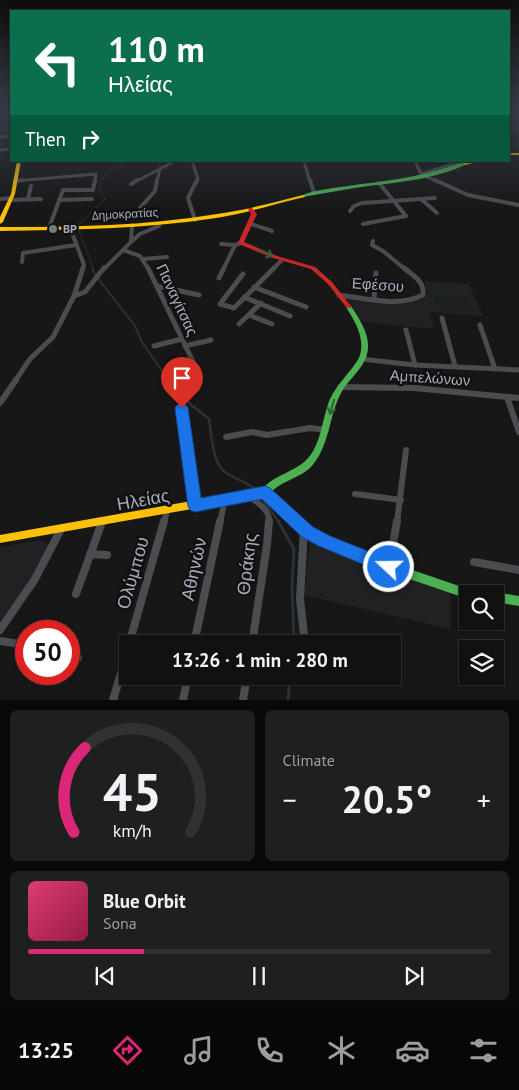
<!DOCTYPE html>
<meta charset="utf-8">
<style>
body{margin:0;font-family:"PT Sans",sans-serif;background:#1e1f1f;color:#f1f3f6;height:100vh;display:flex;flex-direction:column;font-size:19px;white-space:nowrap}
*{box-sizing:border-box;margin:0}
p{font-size:16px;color:#9c9d9f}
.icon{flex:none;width:28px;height:28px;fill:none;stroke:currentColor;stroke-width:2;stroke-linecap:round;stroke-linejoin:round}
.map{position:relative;height:700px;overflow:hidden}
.side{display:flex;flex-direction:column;gap:10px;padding:10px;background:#090909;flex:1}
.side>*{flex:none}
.banner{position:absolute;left:10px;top:10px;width:500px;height:152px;border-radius:0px;box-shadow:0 1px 4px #0004,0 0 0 1px #303131;background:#0b6e4f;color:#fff;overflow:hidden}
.tools{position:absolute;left:459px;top:585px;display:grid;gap:10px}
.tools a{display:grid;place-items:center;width:45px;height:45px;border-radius:0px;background:#111;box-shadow:0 1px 4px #0004,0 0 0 1px #303131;font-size:25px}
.speed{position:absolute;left:15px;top:620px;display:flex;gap:10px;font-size:25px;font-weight:700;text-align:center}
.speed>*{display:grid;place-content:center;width:65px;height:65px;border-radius:50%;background:#111;box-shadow:0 1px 4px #0004,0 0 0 1px #303131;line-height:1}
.speed .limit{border:8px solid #d22;background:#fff;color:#111}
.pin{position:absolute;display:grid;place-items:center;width:42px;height:42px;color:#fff;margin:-51px -21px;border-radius:50% 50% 50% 0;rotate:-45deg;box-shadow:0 0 5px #0007}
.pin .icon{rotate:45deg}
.me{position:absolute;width:55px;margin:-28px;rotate:291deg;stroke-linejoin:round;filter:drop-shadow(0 0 4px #0008)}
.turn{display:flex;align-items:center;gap:18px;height:105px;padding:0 15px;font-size:22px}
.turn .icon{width:65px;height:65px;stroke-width:2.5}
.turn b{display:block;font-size:35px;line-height:42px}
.then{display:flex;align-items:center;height:48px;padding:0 15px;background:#0003;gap:10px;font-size:19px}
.big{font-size:38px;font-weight:800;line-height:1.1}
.side .tile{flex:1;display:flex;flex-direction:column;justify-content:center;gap:8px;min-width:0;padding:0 18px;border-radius:8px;background:#1e1f1f}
.side .dial{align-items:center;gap:0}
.dial svg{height:130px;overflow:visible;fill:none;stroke:#303131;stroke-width:7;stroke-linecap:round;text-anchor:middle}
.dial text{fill:#f1f3f6;stroke:none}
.song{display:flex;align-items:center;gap:15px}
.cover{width:60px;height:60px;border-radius:8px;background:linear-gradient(135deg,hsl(340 70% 55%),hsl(340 70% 35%))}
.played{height:5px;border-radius:2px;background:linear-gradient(90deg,#db2777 25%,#303131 25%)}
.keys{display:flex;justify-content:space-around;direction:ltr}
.heat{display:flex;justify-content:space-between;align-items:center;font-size:28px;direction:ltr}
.side .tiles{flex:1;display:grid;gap:10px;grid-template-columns:1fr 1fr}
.tile:last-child{grid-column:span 2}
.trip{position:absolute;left:119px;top:635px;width:282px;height:50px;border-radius:0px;background:#111;box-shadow:0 1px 4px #0004,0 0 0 1px #303131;font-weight:800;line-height:50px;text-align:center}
.dock{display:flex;height:80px;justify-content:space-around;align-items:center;background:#070707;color:#9c9d9f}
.dock .icon{width:35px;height:35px}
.dock .current{color:#db2777}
.dock b{font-size:22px;color:#f1f3f6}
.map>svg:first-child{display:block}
.built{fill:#212124}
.green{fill:#1b211c}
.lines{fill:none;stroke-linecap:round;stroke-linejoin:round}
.stream-far3{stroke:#2a3239;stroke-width:1}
.stream-far2{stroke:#2a3239;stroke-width:2}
.stream-far1{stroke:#2a3239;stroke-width:2.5}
.stream{stroke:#2a3239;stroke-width:3}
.street-far4{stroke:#4b4c50;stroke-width:3}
.street-far3{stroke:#4b4c50;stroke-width:4}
.street-far2{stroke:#4b4c50;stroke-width:5}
.street-far1{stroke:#4b4c50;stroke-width:6}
.street{stroke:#4b4c50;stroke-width:8}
.fast{fill:#4caf50;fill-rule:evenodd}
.slow{fill:#ffc107;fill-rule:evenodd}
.jam{fill:#c62828;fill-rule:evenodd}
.oneway{stroke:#2e6032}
.route{fill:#1a73e8;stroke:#114b97}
.poi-dot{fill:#757880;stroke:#111113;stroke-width:2}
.labels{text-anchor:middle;stroke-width:5;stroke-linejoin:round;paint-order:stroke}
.far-street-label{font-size:12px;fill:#a8adb8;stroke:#111113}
.far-poi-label{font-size:12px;font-weight:bold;fill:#a8adb8;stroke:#111113;text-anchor:start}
.street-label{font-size:15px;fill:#a8adb8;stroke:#111113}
.near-street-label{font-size:18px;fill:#a8adb8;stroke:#111113}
</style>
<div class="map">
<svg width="519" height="700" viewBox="0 0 519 700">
<rect width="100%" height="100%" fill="#171717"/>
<!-- built -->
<g class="built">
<path d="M425,281L469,284L483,316L430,312L434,329L362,322L348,299L402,303L421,300L425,298L427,293Z"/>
<path d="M40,540L50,545L37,571L0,625V547Z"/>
<path d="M310,540L378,568L450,591V629L304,595Z"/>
</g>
<!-- green -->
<path class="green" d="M433,295L467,298L470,309L435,306Z"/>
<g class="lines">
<!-- stream-far3 -->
<path class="stream-far3" d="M93,270C90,253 80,241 78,225L105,199L99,188C101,175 114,167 125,161"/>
<!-- stream-far2 -->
<path class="stream-far2" d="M93,268V272L135,326L142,342L169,381"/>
<!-- stream-far1 -->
<g class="stream-far1">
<path d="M168,380L179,395L209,419C212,436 212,466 228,474C239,481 246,481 256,490"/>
<path d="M260,496L279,522"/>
</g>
<!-- stream -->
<g class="stream">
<path d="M278,521L294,549L292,585L294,644"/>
<path d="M288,700L290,676"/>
</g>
<!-- street-far4 -->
<g class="street-far4">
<path d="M0,137L11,136"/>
<path d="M0,150L11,149"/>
<path d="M192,161L198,179L197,182"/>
<path d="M304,161L310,182"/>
<path d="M415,161L421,174L438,182"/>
<path d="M421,174L463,161"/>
<path d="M15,181L96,174L95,182"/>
<path d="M135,182L175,161"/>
<path d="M157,182L160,168"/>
</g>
<!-- street-far3 -->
<g class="street-far3">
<path d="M310,180L314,193"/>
<path d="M435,180L468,195L519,205"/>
<path d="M15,181L23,180"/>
<path d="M131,184L137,180"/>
<path d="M0,199L11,198"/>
<path d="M28,199L31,186"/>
<path d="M421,199L437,213"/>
<path d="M10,200L41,199"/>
<path d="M59,200L92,199"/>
<path d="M140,208L155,191L157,180"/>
<path d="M350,211L354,206L362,203L435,198"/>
<path d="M195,220L188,198L197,180"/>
<path d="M251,224L272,231"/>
<path d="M363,224L406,216L379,183"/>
<path d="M70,227L84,265L82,270"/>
<path d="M49,228L63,190H93L95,180"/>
<path d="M132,241L140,234L159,226"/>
<path d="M373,241L372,245L383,251L406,270"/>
<path d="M221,244L235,245L241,243"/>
<path d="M123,250L140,256L149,270"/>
<path d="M143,259L167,257"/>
<path d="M22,262L23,253L76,245"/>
<path d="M103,270L131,242L132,225"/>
<path d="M223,270L235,245"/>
<path d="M272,270L282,260"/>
</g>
<!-- street-far2 -->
<g class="street-far2">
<path d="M148,268L198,372"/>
<path d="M243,274L220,304L234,308L274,268"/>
<path d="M219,278L224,268"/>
<path d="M157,286L199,295"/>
<path d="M254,287L306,307"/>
<path d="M339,295C365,298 398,308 423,295C425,282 414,276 404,268"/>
<path d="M74,296L83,268"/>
<path d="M244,297L290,316"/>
<path d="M374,299L376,273"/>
<path d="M249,315L272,324"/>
<path d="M442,318L455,366"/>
<path d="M239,324L261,303"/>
<path d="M480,325L495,369"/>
<path d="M406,330L415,365"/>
<path d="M154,346L182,339"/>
<path d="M185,346L211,340"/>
<path d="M361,359L415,365L519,370"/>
<path d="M15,381L30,359L53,337L74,296L85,292L104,268"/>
</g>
<!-- street-far1 -->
<g class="street-far1">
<path d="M340,387L414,388L519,398"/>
<path d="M507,397L519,432"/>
<path d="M0,403L16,380"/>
<path d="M181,408L195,506"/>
<path d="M226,437L252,432L267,435L310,428L326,430"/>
<path d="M355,494L401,500"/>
<path d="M249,496C258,503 270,510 269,522"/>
<path d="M164,522L167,511"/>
<path d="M220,522L225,500"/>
<path d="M397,522L406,450"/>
</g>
<!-- street -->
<g class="street">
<path d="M304,529L300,599L305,644"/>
<path d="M90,554L107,555"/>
<path d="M474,562L519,570"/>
<path d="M389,567L397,521"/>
<path d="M76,594L102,522"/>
<path d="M0,630L35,579L61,529"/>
<path d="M0,641L26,645"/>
<path d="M129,644L164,521"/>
<path d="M194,644L220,521"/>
<path d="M252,644L267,545L269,521"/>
<path d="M69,656L78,658"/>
<path d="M113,700L128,650"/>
<path d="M183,700L188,676"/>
<path d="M243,700L247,676"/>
</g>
<!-- fast -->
<g class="fast">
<path d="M466,161H473C442,178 403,182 368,186C346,189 325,193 303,197L301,196C314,189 345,187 361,184C397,180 432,174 466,161Z"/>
<path d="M349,305L351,306C359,318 369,333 368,348C367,367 349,378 341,393C328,418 330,447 310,468C299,478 282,481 271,492L304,523L327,538L389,562L462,587L479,590L480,594H468V598L462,597L389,572L321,544L298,529L262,495L261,492C270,475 296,473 309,457C322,441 322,418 330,399C337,384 350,373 359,358C366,340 356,323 346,307Z"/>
<path d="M495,592L519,596V606L495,602V594H491Z"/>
</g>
<!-- slow -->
<g class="slow">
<rect x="509" y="153" width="10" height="2"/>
<path d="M17,161H21L15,194L3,222L0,224V217L11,194Z"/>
<path d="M472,161H482L465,165L463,164Z"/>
<path d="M303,195L305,196V197C275,204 246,213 216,218C144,229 72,230 0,231V227C73,227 146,226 217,214C246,210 275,202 303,195Z"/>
<path d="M265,488L268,489L269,492L268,495L265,496L0,543V535Z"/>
</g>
<!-- jam -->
<path class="jam" d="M248,208H252L257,214L244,242L277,256L315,267L332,282L351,306L352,307L351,308H347L328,284L311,269L273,258L239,244L238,243L251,214L248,209Z"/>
</g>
<!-- one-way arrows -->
<defs><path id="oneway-shaft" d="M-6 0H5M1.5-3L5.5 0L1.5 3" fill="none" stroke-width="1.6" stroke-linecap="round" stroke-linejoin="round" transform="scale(1.25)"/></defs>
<g class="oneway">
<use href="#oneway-shaft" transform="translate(266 253) rotate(25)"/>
<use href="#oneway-shaft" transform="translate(332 407) rotate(106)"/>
</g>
<!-- sky -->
<linearGradient id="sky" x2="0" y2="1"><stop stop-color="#0d0d0d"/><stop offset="0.53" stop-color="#363c47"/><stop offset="1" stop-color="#363c47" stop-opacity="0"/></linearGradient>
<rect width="519" height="209" fill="url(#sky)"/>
<!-- route -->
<path class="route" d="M182,403L186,405L188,408L201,498L265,486L270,488L313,527L330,536L395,562L397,567L395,573L389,575L319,546L302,537L262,499L195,512L190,510L188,506L175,408L177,405Z"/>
<!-- markers -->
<circle class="poi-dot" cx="53" cy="229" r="5"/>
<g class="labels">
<!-- far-street labels -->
<g class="far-street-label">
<text transform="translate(125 214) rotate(-3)" y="4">Δημοκρατίας</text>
</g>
<!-- far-poi labels -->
<g class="far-poi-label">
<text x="63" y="233">BP</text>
</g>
<!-- street labels -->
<g class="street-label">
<text transform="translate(378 285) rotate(4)" y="5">Εφέσου</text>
<text transform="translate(177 300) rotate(65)" y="5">Παναγίτσας</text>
<text transform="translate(430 378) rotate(4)" y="5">Αμπελώνων</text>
</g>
<!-- near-street labels -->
<g class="near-street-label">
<text transform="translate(143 500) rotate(-10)" y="6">Ηλείας</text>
<text transform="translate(247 564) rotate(-83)" y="6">Θράκης</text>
<text transform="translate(194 569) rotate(-78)" y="6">Αθηνών</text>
<text transform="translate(133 573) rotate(-74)" y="6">Ολύμπου</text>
</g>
</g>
</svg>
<div class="tools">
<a><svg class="icon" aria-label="search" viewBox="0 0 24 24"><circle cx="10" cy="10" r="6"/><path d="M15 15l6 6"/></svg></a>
<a><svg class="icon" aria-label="layers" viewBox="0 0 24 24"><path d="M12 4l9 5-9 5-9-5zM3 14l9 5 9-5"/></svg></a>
</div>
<div class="speed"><div class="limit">50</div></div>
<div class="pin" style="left:182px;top:408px;background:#d93025"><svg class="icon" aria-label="arrive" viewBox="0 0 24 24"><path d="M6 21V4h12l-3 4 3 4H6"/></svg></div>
<svg class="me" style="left:389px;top:567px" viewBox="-20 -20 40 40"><circle r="17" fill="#1a73e8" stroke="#fff" stroke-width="3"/><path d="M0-11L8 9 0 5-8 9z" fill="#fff"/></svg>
<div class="trip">13:26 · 1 min · 280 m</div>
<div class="banner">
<div class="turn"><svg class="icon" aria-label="left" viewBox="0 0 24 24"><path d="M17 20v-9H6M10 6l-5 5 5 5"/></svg><div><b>110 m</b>Ηλείας</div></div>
<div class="then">Then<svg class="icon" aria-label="right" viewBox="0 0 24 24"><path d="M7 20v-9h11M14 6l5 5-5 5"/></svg></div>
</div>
</div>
<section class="side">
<div class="tiles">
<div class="tile dial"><svg viewBox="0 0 100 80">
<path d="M14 69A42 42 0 1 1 86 69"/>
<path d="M14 69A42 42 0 0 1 21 17" stroke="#db2777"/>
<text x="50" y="56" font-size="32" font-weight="700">45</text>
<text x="50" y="72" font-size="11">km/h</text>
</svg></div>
<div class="tile"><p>Climate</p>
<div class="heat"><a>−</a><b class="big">20.5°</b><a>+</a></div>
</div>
<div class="tile">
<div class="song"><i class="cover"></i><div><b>Blue Orbit</b><p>Sona</p></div></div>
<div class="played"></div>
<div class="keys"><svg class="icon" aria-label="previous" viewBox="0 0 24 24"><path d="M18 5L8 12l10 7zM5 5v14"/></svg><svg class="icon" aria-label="pause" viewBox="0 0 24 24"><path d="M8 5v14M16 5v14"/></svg><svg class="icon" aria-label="next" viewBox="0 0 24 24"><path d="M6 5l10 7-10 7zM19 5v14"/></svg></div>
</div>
</div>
</section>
<nav class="dock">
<b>13:25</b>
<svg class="icon current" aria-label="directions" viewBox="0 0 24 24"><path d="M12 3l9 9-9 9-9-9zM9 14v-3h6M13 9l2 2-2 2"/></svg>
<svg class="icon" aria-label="music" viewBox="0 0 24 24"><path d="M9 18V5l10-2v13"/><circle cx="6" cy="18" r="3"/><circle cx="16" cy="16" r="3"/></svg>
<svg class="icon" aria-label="phone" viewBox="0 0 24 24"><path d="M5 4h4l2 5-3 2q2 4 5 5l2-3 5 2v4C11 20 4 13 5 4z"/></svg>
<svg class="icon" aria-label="climate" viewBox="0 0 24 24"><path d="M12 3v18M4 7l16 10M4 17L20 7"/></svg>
<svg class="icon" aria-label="car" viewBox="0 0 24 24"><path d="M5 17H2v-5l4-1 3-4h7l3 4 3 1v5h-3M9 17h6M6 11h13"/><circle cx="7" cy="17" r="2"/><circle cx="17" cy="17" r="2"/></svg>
<svg class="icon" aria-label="filters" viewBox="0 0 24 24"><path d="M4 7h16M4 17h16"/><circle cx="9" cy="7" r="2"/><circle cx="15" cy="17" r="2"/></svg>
</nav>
